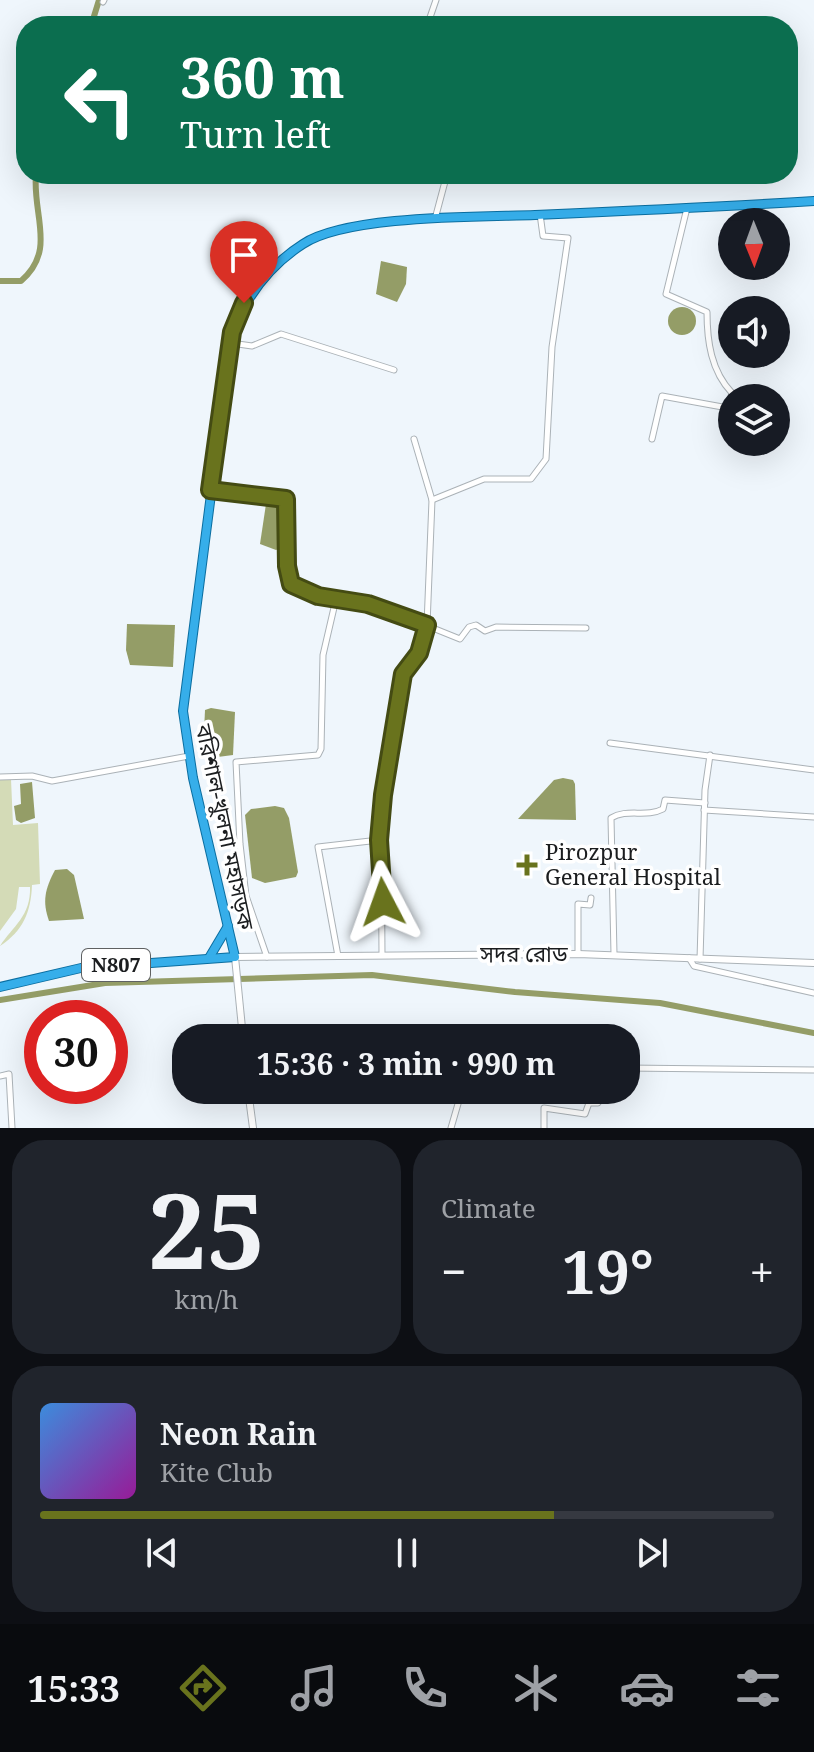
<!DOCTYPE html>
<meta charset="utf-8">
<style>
body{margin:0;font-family:"Noto Serif","Noto Sans Bengali",serif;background:#20242c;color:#f1f3f6;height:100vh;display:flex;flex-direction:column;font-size:30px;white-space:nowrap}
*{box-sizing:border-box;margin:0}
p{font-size:26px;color:#9ea1a6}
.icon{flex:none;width:44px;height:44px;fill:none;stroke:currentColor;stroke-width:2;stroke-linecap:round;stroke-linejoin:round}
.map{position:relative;height:1128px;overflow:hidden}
.side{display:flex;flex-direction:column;gap:12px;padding:12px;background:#0d0f14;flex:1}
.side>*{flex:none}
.guide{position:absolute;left:16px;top:16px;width:782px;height:168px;border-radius:32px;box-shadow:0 8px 32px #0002;background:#0b6e4f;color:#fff;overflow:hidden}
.needle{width:52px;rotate:179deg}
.fabs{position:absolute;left:718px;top:208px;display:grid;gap:16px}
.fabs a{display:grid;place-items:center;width:72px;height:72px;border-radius:50%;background:#171b24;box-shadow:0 8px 32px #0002;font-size:40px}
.speed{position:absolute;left:24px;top:1000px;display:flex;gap:16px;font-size:40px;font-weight:700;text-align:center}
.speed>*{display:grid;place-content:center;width:104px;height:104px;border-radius:50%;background:#171b24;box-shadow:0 8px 32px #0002;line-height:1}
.speed .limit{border:12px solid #d22;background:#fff;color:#111}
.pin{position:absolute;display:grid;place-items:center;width:68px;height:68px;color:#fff;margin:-82px -34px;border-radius:50% 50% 50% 0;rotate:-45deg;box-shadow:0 0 8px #0007}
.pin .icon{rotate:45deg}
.me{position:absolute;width:88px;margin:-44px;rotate:356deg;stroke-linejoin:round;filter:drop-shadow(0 0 6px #0008)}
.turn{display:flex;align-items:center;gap:28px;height:168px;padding:0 32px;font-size:36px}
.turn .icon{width:104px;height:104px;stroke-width:2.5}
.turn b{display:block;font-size:56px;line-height:68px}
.big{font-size:60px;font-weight:700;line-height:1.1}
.side .card{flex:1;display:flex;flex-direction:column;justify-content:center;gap:12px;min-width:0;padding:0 28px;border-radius:32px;background:#20242c}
.side .dial{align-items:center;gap:0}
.dial b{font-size:104px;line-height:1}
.song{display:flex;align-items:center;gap:24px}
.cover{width:96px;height:96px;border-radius:12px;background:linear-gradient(135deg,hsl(210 70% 55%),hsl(300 70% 35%))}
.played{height:8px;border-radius:4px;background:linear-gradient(90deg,#69731d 70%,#363941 70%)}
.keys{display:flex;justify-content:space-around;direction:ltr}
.heat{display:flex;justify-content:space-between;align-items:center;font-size:44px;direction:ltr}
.side .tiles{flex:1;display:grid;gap:12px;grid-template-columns:1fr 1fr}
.card:last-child{grid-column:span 2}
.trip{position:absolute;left:172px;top:1024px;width:468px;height:80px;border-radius:32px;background:#171b24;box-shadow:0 8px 32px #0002;font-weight:700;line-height:80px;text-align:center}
.tab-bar{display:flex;height:128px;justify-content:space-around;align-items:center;background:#090b0e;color:#9ea1a6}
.tab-bar .icon{width:56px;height:56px}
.tab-bar .active{color:#69731d}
.tab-bar b{font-size:36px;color:#f1f3f6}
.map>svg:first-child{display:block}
.green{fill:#d4dbb7}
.water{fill:#949d67}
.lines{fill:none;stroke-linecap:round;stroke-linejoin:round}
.canal{stroke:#949d67;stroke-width:6}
.minor-casing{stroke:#abb2b7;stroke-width:7}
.tertiary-casing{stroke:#abb2b7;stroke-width:8}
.secondary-casing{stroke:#abb2b7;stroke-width:8}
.trunk-casing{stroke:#0b6ea0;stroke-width:10}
.minor{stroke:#fff;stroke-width:5}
.tertiary{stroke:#fff;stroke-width:6}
.secondary{stroke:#fff;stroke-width:6}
.trunk{stroke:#36aeea;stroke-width:8}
.route-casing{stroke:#444b13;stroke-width:20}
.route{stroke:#69731d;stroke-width:14}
.poi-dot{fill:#69731d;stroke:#fff;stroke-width:3}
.labels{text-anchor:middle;stroke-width:7;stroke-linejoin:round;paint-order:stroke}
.shield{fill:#fff;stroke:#5f6162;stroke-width:2}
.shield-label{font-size:20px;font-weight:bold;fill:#1b1d1f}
.street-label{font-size:22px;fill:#1b1d1f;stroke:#fff}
.poi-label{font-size:22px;fill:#1b1d1f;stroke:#fff;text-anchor:start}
</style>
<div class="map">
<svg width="814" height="1128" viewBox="0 0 814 1128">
<rect width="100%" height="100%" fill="#eff6fc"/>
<!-- green -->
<path class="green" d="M0,779H11L13,825L38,823L40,884L32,885C31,912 23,931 0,946C13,926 31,916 30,887H19L16,909L0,931Z"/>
<!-- water -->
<g class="water">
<path d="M381,261L407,267L406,284L397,302L376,294Z"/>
<circle cx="682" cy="321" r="14"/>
<path d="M271,501L285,506L281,548L276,550L260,544L266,504Z"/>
<path d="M127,624L175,625L173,667L130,665L126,650Z"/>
<path d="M211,708L235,712L233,755L210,758L203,754L205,710Z"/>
<path d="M563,778L573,780L575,784L576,820L518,819L554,780Z"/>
<path d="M32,782L35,818L21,823L16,820L14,806L21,804L20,784Z"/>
<path d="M275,806L284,808L289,818L298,872L296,877L265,883L252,878L245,815L251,809Z"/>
<path d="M67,869L74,875L84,919L49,921C42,901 45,889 55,870Z"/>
</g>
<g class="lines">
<!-- canal -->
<g class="canal">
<path d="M91,26L99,0"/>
<path d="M0,281H21C57,250 32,215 36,174"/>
<path d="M0,1000L105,983L372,975L515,992L660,1003L814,1033"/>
</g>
<defs>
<g id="minor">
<path d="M103,2L104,0"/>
<path d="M427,26L436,0"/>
<path d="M435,219L447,174"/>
<path d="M231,343L252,346L281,334L394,370"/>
<path d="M652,439L662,396L728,408L732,393C711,371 707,341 707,312L666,294L687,208"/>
<path d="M211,490L286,499L289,580L318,596L388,610L460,639L469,627L476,625L485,631L496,627L586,628"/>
<path d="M432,500L484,479H531L546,459L552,347L568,238L543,236L540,214"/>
<path d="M610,743L814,770"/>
<path d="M0,777L32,776L52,781L189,756"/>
<path d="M704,810L814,817"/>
<path d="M578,954V904L590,905L591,898"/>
<path d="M614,954L611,818C627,808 646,818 663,809L665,800L705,803"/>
<path d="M382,955L381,813L403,674L419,653L427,625L432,500L414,439"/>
<path d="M338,956L318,847L379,840"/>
<path d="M267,957L246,896L240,844L236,762L318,755L321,749L323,655L336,599"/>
<path d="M689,958L694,966L814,993"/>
<path d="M700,959L705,790L710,755"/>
<path d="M626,1068L814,1070"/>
<path d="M0,1076L9,1074L12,1128"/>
<path d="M451,1128L462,1090"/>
<path d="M544,1128V1108L585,1114L589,1103H598L604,1090"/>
</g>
<path id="tertiary" d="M235,957L578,954L814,963"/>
<g id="secondary">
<path d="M235,957L243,1038"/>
<path d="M248,1090L253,1128"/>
</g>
<g id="trunk">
<path d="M209,958L228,926"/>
<path d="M0,987L81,968L235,957L193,778L183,711L232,332C247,296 270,265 303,244C347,215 479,217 535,215C628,211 721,207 814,201"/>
</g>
</defs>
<!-- minor casing -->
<use href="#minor" class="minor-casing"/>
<!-- tertiary casing -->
<use href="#tertiary" class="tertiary-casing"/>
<!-- secondary casing -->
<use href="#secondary" class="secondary-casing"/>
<!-- trunk casing -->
<use href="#trunk" class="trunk-casing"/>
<!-- minor -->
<use href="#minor" class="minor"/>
<!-- tertiary -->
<use href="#tertiary" class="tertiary"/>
<!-- secondary -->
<use href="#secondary" class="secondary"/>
<!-- trunk -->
<use href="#trunk" class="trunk"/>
</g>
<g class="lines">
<defs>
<path id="route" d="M244,303L232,332L210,490L286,499L287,566L291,584L318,596L368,604L427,625L419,653L403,674L383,795L379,840L383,902"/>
</defs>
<!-- route casing -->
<use href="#route" class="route-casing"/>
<!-- route -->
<use href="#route" class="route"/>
</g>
<!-- markers -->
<path class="poi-dot" d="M523 853h8v8h8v8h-8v8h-8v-8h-8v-8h8z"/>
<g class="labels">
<!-- shield labels -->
<rect class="shield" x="82" y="949" width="68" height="32" rx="6"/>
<g class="shield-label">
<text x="116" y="972">N807</text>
</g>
<!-- street labels -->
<g class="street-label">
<text transform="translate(225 827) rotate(78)" y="8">বরিশাল-খুলনা মহাসড়ক</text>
<text x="524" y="962">সদর রোড</text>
</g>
<!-- poi labels -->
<g class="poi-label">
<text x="545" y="860">Pirozpur<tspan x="545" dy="25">General Hospital</tspan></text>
</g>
</g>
</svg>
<div class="fabs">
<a><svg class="needle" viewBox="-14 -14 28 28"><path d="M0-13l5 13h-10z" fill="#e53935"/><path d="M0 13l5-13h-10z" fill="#9ea1a6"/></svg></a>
<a><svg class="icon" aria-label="sound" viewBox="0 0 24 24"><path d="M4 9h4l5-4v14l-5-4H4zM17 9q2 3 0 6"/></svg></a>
<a><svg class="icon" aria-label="layers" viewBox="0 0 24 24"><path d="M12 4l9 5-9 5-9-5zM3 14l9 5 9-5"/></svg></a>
</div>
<div class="speed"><div class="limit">30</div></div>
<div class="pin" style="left:244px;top:303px;background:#d93025"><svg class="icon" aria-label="arrive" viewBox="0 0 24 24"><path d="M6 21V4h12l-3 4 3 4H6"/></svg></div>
<svg class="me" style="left:383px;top:902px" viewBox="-20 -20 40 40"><path d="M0-17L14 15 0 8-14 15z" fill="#69731d" stroke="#fff" stroke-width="4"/></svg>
<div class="trip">15:36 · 3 min · 990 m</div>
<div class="guide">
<div class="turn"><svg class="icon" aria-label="left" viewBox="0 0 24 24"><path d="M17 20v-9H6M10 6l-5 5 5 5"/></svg><div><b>360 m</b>Turn left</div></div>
</div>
</div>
<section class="side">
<div class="tiles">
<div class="card dial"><b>25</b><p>km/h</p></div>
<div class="card"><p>Climate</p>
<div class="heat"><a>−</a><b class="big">19°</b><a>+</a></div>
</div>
<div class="card">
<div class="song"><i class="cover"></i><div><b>Neon Rain</b><p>Kite Club</p></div></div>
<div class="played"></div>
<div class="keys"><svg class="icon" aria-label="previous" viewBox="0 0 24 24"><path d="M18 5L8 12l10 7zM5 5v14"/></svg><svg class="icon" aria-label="pause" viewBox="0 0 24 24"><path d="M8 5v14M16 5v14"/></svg><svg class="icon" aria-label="next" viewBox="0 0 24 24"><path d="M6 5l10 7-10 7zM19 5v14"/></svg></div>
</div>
</div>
</section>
<nav class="tab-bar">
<b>15:33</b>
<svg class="icon active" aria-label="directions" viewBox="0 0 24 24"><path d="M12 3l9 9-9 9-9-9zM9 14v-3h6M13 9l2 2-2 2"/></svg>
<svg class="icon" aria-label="music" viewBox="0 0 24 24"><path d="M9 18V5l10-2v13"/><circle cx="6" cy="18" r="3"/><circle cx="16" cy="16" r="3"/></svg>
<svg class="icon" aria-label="phone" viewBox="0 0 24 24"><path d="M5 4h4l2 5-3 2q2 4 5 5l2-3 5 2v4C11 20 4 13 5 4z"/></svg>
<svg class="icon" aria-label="climate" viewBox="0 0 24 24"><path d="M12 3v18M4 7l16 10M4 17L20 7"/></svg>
<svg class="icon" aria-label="car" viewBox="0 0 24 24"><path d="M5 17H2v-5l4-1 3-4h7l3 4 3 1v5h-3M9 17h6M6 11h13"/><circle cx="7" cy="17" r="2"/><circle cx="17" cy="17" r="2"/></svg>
<svg class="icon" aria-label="filters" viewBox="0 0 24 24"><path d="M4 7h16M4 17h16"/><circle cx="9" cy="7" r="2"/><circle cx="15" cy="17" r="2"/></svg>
</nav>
